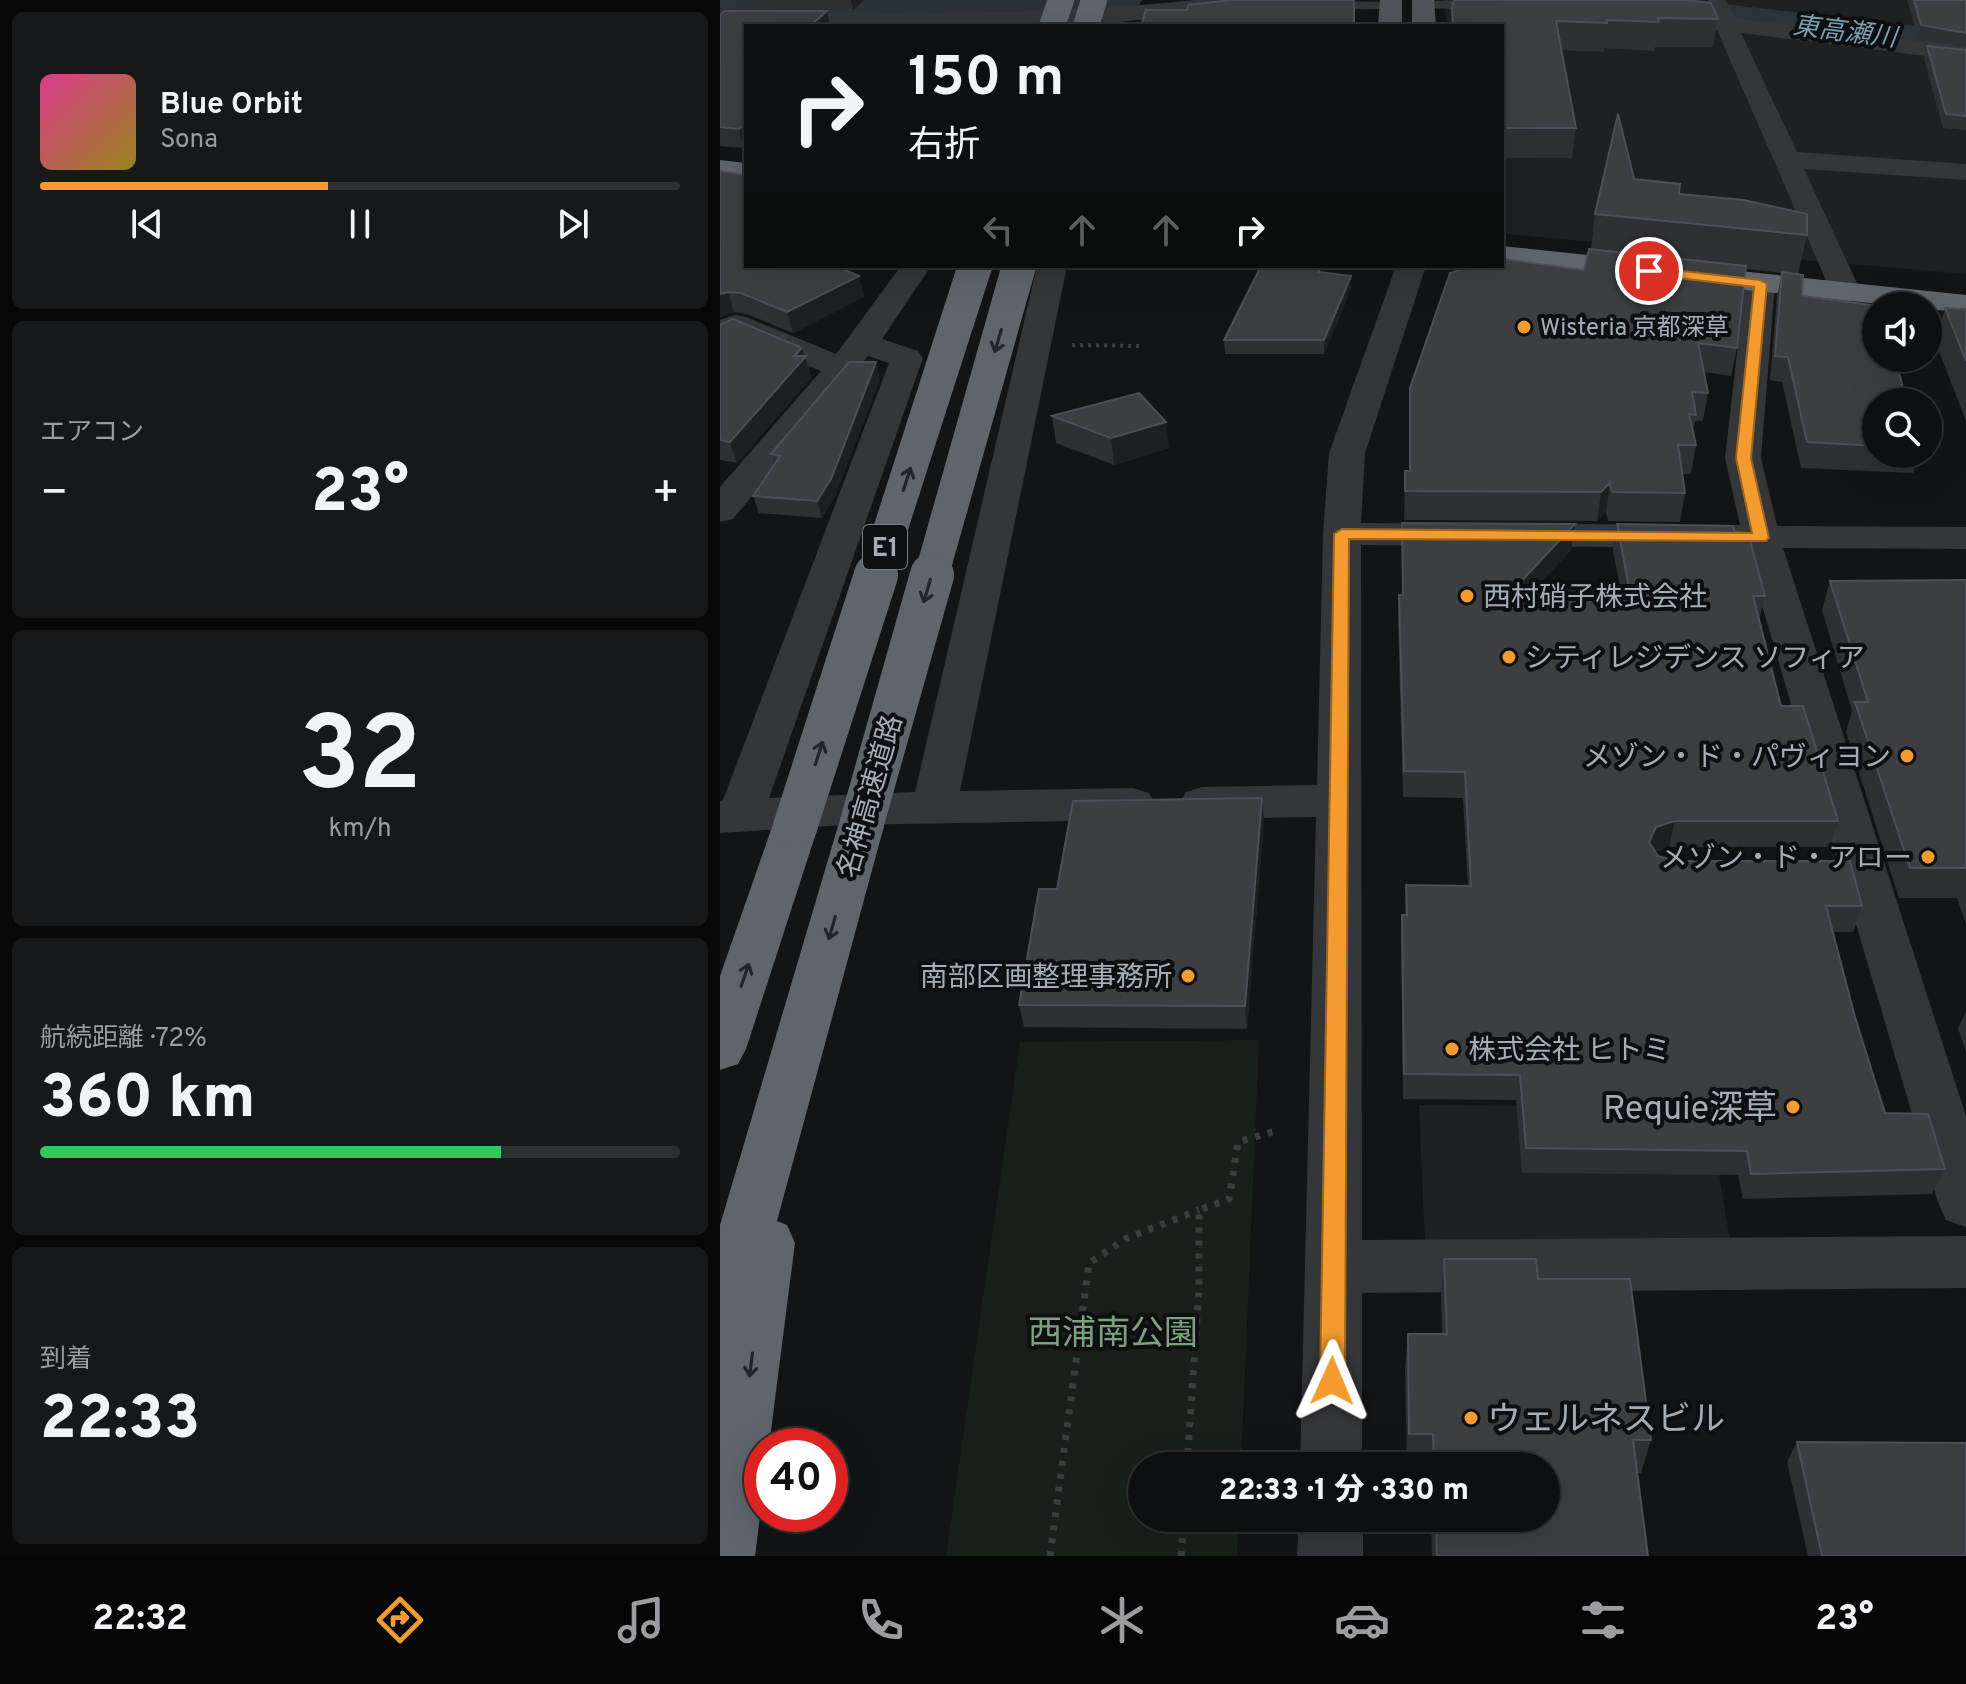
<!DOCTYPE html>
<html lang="ja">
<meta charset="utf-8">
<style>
body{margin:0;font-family:Overpass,"Noto Sans JP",sans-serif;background:#171819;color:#f1f3f6;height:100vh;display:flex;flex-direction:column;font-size:30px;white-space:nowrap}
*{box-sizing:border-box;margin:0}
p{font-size:26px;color:#9b9c9f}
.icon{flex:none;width:44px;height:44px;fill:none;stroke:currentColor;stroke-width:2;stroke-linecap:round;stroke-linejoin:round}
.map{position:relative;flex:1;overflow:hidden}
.details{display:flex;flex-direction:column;gap:12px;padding:12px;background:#080809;width:720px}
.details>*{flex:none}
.top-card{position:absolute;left:24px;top:24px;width:760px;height:244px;border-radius:0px;box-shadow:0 8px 32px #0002,0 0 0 2px #2e2f30;background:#0e0f10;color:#f1f3f6;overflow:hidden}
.controls{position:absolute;left:1142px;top:292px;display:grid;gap:16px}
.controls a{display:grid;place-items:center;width:80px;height:80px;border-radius:50%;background:#0e0f10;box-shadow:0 8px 32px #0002,0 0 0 2px #2e2f30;font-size:40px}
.speed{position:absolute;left:24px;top:1428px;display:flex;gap:16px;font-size:40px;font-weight:700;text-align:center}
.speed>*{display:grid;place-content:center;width:104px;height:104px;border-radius:50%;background:#0e0f10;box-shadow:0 8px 32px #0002,0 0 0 2px #2e2f30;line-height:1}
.speed .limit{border:12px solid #d22;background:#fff;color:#111}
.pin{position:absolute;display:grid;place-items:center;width:68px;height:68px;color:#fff;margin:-34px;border:4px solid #fff;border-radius:50%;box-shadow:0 2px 8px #0007}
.me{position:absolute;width:88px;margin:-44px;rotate:1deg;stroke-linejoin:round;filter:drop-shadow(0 0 6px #0008)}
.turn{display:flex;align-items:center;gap:28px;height:168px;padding:0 32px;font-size:36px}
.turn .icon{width:104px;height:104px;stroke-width:2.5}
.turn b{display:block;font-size:56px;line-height:68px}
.lanes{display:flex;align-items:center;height:76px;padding:0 32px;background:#0003;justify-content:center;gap:40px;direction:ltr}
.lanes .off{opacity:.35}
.big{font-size:60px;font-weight:800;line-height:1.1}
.details .widget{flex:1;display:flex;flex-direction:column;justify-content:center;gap:12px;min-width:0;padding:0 28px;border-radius:12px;background:#171819}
.details .dial{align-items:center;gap:0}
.dial b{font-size:104px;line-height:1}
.song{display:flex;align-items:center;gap:24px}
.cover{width:96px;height:96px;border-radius:12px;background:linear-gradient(135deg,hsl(330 70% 55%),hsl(50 70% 35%))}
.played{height:8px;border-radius:4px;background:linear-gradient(90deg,#f39b2e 45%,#2e2f30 45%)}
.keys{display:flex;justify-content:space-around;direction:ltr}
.heat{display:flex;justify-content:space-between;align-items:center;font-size:44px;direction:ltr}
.charge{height:12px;border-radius:6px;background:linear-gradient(90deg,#34c759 72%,#2e2f30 0)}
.trip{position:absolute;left:408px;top:1452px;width:432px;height:80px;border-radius:40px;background:#0e0f10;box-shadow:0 8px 32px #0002,0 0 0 2px #2e2f30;font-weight:800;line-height:80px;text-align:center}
.dock{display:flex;height:128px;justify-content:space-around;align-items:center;background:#060606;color:#9b9c9f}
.dock .icon{width:56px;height:56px}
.dock .active{color:#f39b2e}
.dock b{font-size:36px;color:#f1f3f6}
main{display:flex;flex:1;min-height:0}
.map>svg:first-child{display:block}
.built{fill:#1f2022}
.green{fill:#19201a}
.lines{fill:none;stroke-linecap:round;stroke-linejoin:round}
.river{fill:#2a3439;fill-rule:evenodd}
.path-far1{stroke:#3a3d41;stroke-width:4;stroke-dasharray:3 5;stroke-linecap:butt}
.path{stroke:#3a3d41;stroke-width:7;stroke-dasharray:5 8;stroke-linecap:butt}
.minor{fill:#34363a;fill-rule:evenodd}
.major{fill:#505359;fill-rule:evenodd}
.highway{fill:#60646b;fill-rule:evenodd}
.highway-bridge-far2{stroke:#60646b;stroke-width:26}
.highway-bridge-far1{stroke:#60646b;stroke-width:34}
.highway-bridge{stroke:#60646b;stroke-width:44}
.wall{fill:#2f3033}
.shaded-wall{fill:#1e1f21}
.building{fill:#3c3e41;stroke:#4c4f53;stroke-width:2}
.oneway{stroke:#222427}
.route{fill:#f39b2e;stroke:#9e651e;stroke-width:2}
.poi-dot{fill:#f39b2e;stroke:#0e0f10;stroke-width:3}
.labels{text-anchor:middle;stroke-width:8;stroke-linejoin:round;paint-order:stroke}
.far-poi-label{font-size:24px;fill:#a5acb6;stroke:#0e0f10;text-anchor:start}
.far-water-label{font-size:26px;font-style:italic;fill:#7b9eb1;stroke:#0e0f10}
.shield{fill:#0e0f10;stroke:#787d84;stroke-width:2}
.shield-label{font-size:26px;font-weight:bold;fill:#a5acb6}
.poi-label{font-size:28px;fill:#a5acb6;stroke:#0e0f10;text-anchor:start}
.street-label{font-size:28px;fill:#a5acb6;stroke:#0e0f10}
.near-poi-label{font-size:34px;fill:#a5acb6;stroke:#0e0f10;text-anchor:end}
.near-park-label{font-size:34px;fill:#7da17c;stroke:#0e0f10}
</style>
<main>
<section class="details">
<div class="widget">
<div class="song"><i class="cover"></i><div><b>Blue Orbit</b><p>Sona</p></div></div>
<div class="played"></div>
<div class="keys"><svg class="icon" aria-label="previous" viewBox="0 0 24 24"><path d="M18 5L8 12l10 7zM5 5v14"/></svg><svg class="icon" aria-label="pause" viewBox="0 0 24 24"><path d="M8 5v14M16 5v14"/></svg><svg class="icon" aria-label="next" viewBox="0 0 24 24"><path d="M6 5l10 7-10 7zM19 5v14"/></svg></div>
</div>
<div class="widget"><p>エアコン</p>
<div class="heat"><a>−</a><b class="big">23°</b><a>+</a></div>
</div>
<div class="widget dial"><b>32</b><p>km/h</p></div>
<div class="widget"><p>航続距離 · 72%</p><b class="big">360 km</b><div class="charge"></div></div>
<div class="widget"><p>到着</p><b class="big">22:33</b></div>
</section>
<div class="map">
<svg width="1246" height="1556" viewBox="0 0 1246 1556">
<rect width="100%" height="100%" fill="#131415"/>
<!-- built -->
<g class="built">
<path d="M724,0H1246V274L785,234L782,26H727Z"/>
<path d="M699,1105L988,1107L1010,1241L705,1243Z"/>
</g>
<!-- green -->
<path class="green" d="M539,1040L521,1466H422V1518H518L517,1556H226L300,1042Z"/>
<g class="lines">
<!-- river -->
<g class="river">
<path d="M0,0H422L416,9L401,12L164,24L0,22Z"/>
<path d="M840,0H968L1246,32V58L861,12L846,9Z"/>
</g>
<!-- path-far1 -->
<path class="path-far1" d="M352,345L419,346"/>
<!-- path -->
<g class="path">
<path d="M467,1466L479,1289V1210L509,1199L518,1142L559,1130"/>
<path d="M330,1556L369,1263L407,1238L479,1210"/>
<path d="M461,1556L464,1518"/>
</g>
<!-- minor -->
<g class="minor">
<path d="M475,0L682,2L671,9L511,10L399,22L295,26H0V12C159,13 317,17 475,0Z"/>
<path d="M804,0L806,4L803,9L795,11L703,8L692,1Z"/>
<path d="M989,0H1005L1015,18L1246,47V61L1021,33L1077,152L1246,164V180L1084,169L1142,294L1138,301H1116L1112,294L997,30L939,23L927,16L939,9L990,15L986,5Z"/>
<path d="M181,266H211L162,339L198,351L203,358L49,798L195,792L317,266H347L240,791L413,788L429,793L435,804L429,815L413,820L125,825L0,833V801L3,800L169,363L148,356L13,519L0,522V487L101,371L19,337L0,346V320L15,315L26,317L116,354Z"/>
<path d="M676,266H706L645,453L641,523L1020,525L1005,458L1025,284L1029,278H1051L1055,284L1041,458L1057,526L1246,527V549L1063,548L1246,1116V1227L1226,1220L1218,1202L1025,548L641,545L642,1240L1246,1236V1288L642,1293V1466H580L596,817L482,819L466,814L460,803L466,792L482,787L597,785L603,534L609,453Z"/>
<path d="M579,1518H643V1556H577Z"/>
</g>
<!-- major -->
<g class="major">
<path d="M660,0H682V26H658Z"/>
<path d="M692,0H714L716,26H692Z"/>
</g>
<!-- highway -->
<g class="highway">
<path d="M0,160L26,163V179L0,176Z"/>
<path d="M782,246L1246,295V313L1208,309V306H1178L782,264Z"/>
<path d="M141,809L157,814L164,826L57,1221L67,1225L75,1243L49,1446H42V1500L35,1556H0V1225L118,826L125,814Z"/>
<path d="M75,810L91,815L98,827L26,1049L18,1064L0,1070V976L52,827L59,815Z"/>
</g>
<!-- highway-bridge-far2 -->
<g class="highway-bridge-far2">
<path d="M332,26L341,0"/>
<path d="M366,26L374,0"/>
</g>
<!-- highway-bridge-far1 -->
<g class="highway-bridge-far1">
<path d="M155,577L255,266"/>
<path d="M211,577L299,266"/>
</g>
<!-- highway-bridge -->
<g class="highway-bridge">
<path d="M141,826L212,575"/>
<path d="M75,827L156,575"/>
</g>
</g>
<!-- wall -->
<g class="wall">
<path d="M31,0H144L133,10L34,9Z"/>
<path d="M1187,0H1246V46L1198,38Z"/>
<path d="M980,2L998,19L993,47H935V51L884,48V52L841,50L856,128L852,158H782V26H732V9Z"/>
<path d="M0,15L26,26V146L24,148L0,146Z"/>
<path d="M1207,46L1246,50V130L1223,128L1204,59Z"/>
<path d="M0,171L26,266L139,276L144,297L73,333L27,314L14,312L0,317Z"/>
<path d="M914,179L1087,235L1078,274L1082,296L1156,402V454H1199L1193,473L1081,468L1062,382L1050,380L1057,296L1062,273L1026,269L1017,348L1011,376L984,372L988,393L983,421H975L973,431L976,445L971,474H962L965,493L960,522L888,521L886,512L877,521L684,520L685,471H689L690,388L864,270L871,249L875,214Z"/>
<path d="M541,266H606L604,273L631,276V289L604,354H505L504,340Z"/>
<path d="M1225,308L1246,309V421L1215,341Z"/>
<path d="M0,325L86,356L91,378L17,463L0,460Z"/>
<path d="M160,379L115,496L102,518L39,513L33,496L54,464L51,454Z"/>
<path d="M332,416L449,448L394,465L336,443Z"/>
<path d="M682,523L851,550L813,591L901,592L893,550L897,524L1015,532L1045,596L1039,620L1061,706L1118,821L1110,847H949L935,852L938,856L955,861L1142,906L1133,932H1113L1135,1017L1165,1113L1225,1169L1212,1194L1023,1199L1018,1175L802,1173L796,1100L683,1099L681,941L682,915H685L686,885L748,886L743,798L683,797L678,620L679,595H682Z"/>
<path d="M1246,580V924L1237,898H1179L1126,732L1132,711L1102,610L1110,581Z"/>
<path d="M544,821L527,1029L304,1027L299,1005L337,889Z"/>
<path d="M1246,1012V1052L1238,1028Z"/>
<path d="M724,1259L818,1279L931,1440L921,1473H917L928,1556H712L711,1518H826V1466H687L685,1369L688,1334H722L721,1295Z"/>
<path d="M1077,1442L1246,1556H1088L1067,1462Z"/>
</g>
<!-- shaded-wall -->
<g class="shaded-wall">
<path d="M131,0H144L133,10Z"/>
<path d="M107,11L110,26H90Z"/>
<path d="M26,123V146L24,148L19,129Z"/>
<path d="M601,266H606L599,286V272Z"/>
<path d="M139,276L144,297L73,333L67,312Z"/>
<path d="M631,276V289L604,354V340Z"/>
<path d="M8,292L14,312L0,317V294Z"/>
<path d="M82,348L91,378L17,463L10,442L74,356Z"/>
<path d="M156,362L160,379L115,496L102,518L97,501Z"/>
<path d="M446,422L449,448L394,465L391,438Z"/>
<path d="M890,483L886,512L877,521L881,492Z"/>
<path d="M855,524L851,550L790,617L792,591Z"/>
<path d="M542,798L544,821L527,1029L525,1006Z"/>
<path d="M955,821L949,847L930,853L929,842L936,827Z"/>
</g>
<!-- building -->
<g class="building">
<path d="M511,0H634V26H421L426,10H467L468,5Z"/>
<path d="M734,0H966L991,3L998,19L938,18L939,22L887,20V23L836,21L856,128H782V26H733L732,9Z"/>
<path d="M1194,0H1246V33L1201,25Z"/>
<path d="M5,11H107L90,26H26V123L19,129L0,127V15Z"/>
<path d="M1207,46L1246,50V116L1226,114Z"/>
<path d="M898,114L914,179L960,184L959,194L1024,200L1087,214V235L875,214Z"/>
<path d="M0,171L26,175V266H116L139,276L67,312L21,293L8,292L0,294Z"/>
<path d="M869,249L1026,266L1017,348L978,343L988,393L972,392L976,415L969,414L976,445H958L965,493L892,492L890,483L881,492L685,491V471H690V388L730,273L752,266H782V259L864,270Z"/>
<path d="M541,266H601L599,272L631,276L604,340H504Z"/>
<path d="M1062,272L1083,275L1082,296L1159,306H1156V358H1175L1187,402H1156V446L1087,442L1068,357L1055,356Z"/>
<path d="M1225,308L1246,309V361Z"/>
<path d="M13,319L82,348L74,356H86L10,442L0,440V325Z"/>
<path d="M129,362H156L111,479L97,501L33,496L60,456L51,454Z"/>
<path d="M419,393L446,422L391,438L332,416Z"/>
<path d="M682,523L855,524L792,591L910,592L897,524L1013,526L1015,532L1028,533L1045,596H1033L1061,706H1083L1118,821H955L936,827L929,842L938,856L955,861H1130L1142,906H1106L1135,1017L1165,1113L1208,1114L1225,1169L1031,1174L1027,1151L806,1148L800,1075L684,1074L682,915H687L686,885L751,886L745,772L684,771L679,595H683Z"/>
<path d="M1246,580V868H1190L1135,702H1148L1110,581Z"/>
<path d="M542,798L525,1006L299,1005L319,889H337L353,801Z"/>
<path d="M724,1259H816L818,1279H910L931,1440H913L928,1556H717L716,1518H826V1466H714L713,1434H689L688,1334H727Z"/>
<path d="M1077,1442L1246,1443V1556H1102Z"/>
</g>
<!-- one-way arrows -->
<defs><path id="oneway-shaft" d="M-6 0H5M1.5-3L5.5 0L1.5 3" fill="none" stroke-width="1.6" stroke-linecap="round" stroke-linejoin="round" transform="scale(2)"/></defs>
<g class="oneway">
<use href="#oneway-shaft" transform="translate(278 341) rotate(106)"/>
<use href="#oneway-shaft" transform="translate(187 479) rotate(-72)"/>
<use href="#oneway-shaft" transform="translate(207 591) rotate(106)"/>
<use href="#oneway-shaft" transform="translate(99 753) rotate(-72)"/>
<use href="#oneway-shaft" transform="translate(112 928) rotate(106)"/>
<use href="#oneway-shaft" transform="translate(25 975) rotate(-71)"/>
<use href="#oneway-shaft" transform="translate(31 1365) rotate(97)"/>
</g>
<!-- route -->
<path class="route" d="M929,267L1040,280L1047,284L1031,458L1049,538L1046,541L629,539L625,1381L621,1389L612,1393L603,1389L600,1381L614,534L622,529L1032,533L1016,458L1034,287L924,274L923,271Z"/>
<!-- markers -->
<g class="poi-dot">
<circle cx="804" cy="327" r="8"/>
<circle cx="747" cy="596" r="8"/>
<circle cx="789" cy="657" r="8"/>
<circle cx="1187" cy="756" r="8"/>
<circle cx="1208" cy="857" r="8"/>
<circle cx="468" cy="976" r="8"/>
<circle cx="732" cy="1049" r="8"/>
<circle cx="1073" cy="1107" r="8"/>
<circle cx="751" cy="1418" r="8"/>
</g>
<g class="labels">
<!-- far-poi labels -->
<g class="far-poi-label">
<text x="820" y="335">Wisteria 京都深草</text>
</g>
<!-- far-water labels -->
<g class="far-water-label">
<text transform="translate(1125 31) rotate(7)" y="9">東高瀬川</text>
</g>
<!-- shield labels -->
<rect class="shield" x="143" y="525" width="44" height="44" rx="6"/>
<g class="shield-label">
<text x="165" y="556">E1</text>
</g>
<!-- poi labels -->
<g class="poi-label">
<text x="763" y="606">西村硝子株式会社</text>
<text x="805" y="667">シティレジデンス ソフィア</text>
<text x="1171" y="766" text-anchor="end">メゾン・ド・パヴィヨン</text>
<text x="1192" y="867" text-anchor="end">メゾン・ド・アロー</text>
<text x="452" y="986" text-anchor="end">南部区画整理事務所</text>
<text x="748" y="1059">株式会社 ヒトミ</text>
</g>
<!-- street labels -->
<g class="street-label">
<text transform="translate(149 796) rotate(-74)" y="10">名神高速道路</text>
</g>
<!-- near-poi labels -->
<g class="near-poi-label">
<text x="1057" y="1119">Requie深草</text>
<text x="767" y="1430" text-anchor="start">ウェルネスビル</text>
</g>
<!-- near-park labels -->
<g class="near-park-label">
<text x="393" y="1344">西浦南公園</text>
</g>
</g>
</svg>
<div class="controls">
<a><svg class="icon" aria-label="sound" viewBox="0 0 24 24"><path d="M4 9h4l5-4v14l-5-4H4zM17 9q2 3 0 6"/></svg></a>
<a><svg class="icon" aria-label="search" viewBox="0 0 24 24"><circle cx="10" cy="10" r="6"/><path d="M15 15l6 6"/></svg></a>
</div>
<div class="speed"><div class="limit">40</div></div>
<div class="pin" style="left:929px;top:271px;background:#d93025"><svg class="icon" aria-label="arrive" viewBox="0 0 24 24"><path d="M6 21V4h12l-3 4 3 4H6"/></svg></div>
<svg class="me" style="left:612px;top:1381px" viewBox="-20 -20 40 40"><path d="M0-17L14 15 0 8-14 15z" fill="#f39b2e" stroke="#fff" stroke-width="4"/></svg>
<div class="trip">22:33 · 1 分 · 330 m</div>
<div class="top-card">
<div class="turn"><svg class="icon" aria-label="right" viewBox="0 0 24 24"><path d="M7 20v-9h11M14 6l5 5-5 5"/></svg><div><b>150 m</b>右折</div></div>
<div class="lanes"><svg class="icon off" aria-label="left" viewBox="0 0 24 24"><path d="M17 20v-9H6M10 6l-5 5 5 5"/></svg><svg class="icon off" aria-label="ahead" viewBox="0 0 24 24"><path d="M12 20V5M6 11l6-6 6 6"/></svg><svg class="icon off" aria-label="ahead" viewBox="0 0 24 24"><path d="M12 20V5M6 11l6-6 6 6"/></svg><svg class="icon" aria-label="right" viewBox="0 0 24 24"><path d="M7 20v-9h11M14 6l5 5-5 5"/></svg></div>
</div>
</div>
</main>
<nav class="dock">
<b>22:32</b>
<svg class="icon active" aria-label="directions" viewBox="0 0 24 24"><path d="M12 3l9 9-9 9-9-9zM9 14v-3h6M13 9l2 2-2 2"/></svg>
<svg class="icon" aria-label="music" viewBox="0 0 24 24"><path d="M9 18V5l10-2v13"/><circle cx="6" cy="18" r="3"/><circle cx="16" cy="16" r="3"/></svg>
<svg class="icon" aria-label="phone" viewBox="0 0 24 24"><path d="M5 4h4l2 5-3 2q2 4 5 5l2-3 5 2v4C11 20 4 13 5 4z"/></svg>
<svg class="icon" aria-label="climate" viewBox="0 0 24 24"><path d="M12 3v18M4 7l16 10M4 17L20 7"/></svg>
<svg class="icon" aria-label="car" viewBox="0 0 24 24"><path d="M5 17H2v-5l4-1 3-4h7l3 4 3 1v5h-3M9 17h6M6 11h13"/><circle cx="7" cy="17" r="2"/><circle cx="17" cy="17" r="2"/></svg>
<svg class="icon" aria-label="filters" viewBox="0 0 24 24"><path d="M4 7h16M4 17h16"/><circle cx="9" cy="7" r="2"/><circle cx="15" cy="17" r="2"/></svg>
<b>23°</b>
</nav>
